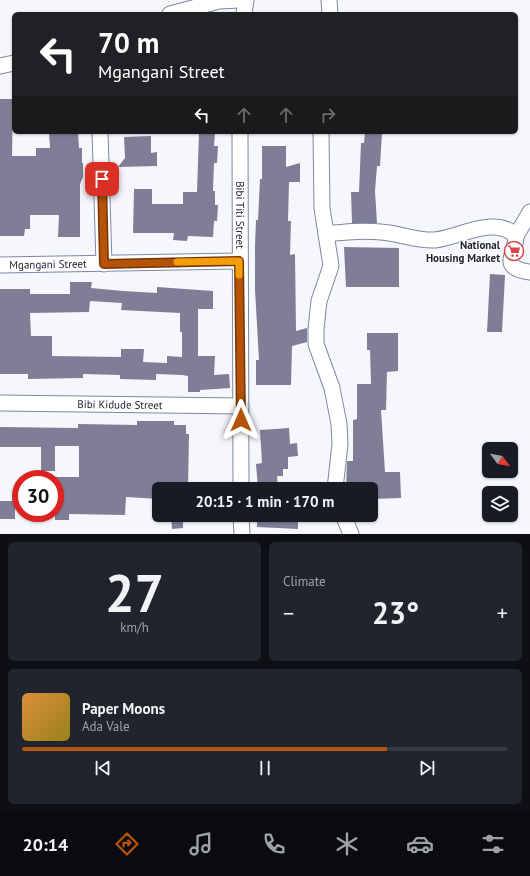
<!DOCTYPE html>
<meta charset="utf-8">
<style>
body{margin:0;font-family:"PT Sans",sans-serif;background:#20242c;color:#f1f3f6;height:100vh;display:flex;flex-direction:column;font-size:15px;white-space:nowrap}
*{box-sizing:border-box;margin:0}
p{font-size:13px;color:#9ea1a6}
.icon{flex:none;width:22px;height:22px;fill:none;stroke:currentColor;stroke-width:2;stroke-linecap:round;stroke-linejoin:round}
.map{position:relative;height:534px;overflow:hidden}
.panel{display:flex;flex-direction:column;gap:8px;padding:8px;background:#0d0f14;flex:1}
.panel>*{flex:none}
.hud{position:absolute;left:12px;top:12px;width:506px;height:122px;border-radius:6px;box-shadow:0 1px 3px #0004;background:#202124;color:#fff;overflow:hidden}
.needle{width:26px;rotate:122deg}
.tools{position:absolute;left:482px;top:442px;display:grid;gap:8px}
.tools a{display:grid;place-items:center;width:36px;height:36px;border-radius:6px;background:#171b24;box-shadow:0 1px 3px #0004;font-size:20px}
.speed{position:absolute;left:12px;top:470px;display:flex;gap:8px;font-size:20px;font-weight:700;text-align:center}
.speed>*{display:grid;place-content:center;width:52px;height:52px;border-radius:50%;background:#171b24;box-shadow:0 1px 3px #0004;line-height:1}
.speed .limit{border:6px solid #d22;background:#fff;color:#111}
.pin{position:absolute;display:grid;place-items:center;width:34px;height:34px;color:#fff;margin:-17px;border-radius:8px;box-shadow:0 2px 6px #0006}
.me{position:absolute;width:44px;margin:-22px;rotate:0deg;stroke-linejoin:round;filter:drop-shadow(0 0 3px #0008)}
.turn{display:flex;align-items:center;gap:14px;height:84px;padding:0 20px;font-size:18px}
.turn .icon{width:52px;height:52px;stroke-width:2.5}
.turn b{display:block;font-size:28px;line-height:34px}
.lanes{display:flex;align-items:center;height:38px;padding:0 20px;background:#0003;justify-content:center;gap:20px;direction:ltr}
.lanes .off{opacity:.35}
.big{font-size:30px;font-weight:800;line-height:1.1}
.panel .tile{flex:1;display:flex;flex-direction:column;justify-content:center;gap:6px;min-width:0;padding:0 14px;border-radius:6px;background:#20242c}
.panel .dial{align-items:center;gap:0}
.dial b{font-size:52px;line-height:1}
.song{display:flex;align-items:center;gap:12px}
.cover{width:48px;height:48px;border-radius:6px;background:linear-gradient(135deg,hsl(30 70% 55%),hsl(50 70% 35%))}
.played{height:4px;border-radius:2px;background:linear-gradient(90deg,#b45309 75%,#363941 75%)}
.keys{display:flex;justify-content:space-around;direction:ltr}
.heat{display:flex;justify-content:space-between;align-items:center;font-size:22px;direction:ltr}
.panel .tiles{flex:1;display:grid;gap:8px;grid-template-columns:1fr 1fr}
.tile:last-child{grid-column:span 2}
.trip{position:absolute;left:152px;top:482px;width:226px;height:40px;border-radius:6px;background:#171b24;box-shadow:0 1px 3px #0004;font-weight:800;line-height:40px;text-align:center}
.menu{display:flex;height:64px;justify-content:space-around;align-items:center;background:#090b0e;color:#9ea1a6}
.menu .icon{width:28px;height:28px}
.menu .active{color:#b45309}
.menu b{font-size:18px;color:#f1f3f6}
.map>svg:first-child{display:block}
.building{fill:#807e96;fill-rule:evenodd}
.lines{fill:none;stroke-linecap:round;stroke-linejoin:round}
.minor-casing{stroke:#7d889f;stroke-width:17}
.minor{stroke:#fff;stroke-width:15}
.route-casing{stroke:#753606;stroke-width:10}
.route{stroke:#b45309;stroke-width:7}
.slow{stroke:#f59e0b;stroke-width:7}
.labels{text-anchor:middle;stroke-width:3;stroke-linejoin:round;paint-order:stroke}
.street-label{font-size:11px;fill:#21252e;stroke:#fff}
.poi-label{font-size:11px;font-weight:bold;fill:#21252e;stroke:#fff;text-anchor:end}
</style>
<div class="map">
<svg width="530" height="534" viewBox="0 0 530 534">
<rect width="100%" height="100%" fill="#f5f7fd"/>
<!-- building -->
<g class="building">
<path d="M0,99H13L12,156H36V148H50L49,132H78L79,148H82V163H83V177L80,184V237H58L59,215H30V229H25L24,236H0Z"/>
<path d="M199,132L215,133L214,146H218L217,163H214L213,191H215V205H218L217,221H214L213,237L188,236L187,241L173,240L174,233H133L134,189H152V204H183V192H197Z"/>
<path d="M365,132H382L380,166H377L375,191L377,223H352L351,192H359L361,143H364Z"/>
<path d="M151,136V153L157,152V166L118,167L125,158L124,137Z"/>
<path d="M262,146H286V167L300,163V182H289L288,221H291L290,255L295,254L296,331L307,328V342L292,346L291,385H256V360H259L255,290V245L256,220H258L260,179H262Z"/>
<path d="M344,247L399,248V287H346Z"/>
<path d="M490,274L505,275L502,332H487Z"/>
<path d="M70,282H92L91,288L123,291L157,293V287L213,291V309H198V356H215L214,375L229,374L230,388L200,390V392H188V376L182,375L156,374V380L120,379V375L83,374V378L28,379V374H0V289H30V294H70ZM90,301L122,303L121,310L180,313V332H182V357L167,356V363L143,362L144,349H121V357L52,356V336H31L30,313L89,312Z"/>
<path d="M367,333H398V371L387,372L386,410H381L385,472H400L401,498L371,499V489H346L347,461H353V420L357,419V384H371L370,350H367Z"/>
<path d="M137,421H174V425H186V434H189L188,489H159V499L126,497L125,515L69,514V520H55V477H79V446H55V471H41V447H0V427L78,428V424L137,425Z"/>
<path d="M289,428L290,444L297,443L298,456L288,457V469H283V476H277L278,486L258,488L256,464L262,463L260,430Z"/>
<rect x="0" y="501" width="15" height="18"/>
<path d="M171,515H183V528L172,529Z"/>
<path d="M257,515H298V529L257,527Z"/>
</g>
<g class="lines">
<defs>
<g id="minor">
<path d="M329,0L330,14"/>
<path d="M170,14L219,1L239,0"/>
<path d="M244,14L246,0"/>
<path d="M0,66L14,63"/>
<path d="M100,132L104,264"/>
<path id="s1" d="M240,132L241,489"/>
<path d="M321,132L322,208L331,266L319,301L316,329V344L332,388L339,424L340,444L335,489"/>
<path d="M326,234C344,232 362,230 381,232C399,233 416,241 435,240C461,237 495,215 516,236C516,255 498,268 530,272"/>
<path d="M516,236L530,212"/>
<path id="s2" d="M0,265L239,261"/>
<path id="s3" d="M0,403L241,406"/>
<path d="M241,515L242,534"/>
<path d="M343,515L351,534"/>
</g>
</defs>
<!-- minor casing -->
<use href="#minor" class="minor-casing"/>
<!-- minor -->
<use href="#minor" class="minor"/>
</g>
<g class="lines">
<defs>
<path id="route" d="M102,179L104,264L239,261L241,420"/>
</defs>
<!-- route casing -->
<use href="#route" class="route-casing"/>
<!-- route -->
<use href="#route" class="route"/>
<!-- slow -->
<path class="slow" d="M177,262L239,261V275"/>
</g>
<!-- icons -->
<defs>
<symbol id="supermarket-ring" viewBox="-11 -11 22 22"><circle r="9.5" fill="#fff" stroke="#d5454a" stroke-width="1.5"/><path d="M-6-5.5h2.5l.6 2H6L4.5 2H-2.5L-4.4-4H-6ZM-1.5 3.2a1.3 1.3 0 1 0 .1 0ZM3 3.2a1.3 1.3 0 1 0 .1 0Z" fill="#d5454a"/></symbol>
</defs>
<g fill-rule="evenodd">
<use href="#supermarket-ring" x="503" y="240" width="22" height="22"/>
</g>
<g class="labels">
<!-- street labels -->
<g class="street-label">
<text dy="4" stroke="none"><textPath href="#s1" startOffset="83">Bibi Titi Street</textPath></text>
<text dy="4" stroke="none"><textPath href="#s2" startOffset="48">Mgangani Street</textPath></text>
<text dy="4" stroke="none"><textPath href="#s3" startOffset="120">Bibi Kidude Street</textPath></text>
</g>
<!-- poi labels -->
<g class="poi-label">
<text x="500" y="249">National<tspan x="500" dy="13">Housing Market</tspan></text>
</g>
</g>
</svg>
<div class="tools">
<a><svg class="needle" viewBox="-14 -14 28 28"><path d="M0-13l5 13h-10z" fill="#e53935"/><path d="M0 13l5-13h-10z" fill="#9ea1a6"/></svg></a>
<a><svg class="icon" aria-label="layers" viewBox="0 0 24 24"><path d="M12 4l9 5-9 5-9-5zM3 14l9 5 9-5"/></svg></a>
</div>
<div class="speed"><div class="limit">30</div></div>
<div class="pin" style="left:102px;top:179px;background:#d93025"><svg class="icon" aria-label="arrive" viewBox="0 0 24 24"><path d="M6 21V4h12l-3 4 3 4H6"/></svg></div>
<svg class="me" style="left:241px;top:420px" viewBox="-20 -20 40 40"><path d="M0-17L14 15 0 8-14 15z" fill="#b45309" stroke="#fff" stroke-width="4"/></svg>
<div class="trip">20:15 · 1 min · 170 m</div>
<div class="hud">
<div class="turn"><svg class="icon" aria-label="left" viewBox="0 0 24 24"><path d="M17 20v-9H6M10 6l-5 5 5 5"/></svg><div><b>70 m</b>Mgangani Street</div></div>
<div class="lanes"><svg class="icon" aria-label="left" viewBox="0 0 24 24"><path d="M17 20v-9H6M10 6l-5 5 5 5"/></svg><svg class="icon off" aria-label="ahead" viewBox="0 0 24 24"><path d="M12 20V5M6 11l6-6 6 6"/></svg><svg class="icon off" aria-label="ahead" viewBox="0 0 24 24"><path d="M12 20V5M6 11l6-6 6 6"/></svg><svg class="icon off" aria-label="right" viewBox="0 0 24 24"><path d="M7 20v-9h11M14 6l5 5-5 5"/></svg></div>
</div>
</div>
<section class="panel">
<div class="tiles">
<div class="tile dial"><b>27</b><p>km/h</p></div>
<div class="tile"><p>Climate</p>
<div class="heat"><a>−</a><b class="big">23°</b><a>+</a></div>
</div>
<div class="tile">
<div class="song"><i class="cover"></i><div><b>Paper Moons</b><p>Ada Vale</p></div></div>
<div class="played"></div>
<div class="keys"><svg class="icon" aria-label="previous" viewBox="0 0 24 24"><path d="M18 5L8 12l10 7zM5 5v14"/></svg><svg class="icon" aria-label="pause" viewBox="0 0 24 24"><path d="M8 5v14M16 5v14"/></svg><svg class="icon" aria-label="next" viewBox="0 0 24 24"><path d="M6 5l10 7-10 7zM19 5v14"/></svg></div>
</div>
</div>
</section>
<nav class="menu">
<b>20:14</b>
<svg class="icon active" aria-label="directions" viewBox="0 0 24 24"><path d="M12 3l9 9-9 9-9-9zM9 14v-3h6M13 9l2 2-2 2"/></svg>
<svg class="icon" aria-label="music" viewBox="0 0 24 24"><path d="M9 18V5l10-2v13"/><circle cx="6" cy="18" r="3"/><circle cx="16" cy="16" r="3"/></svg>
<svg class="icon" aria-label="phone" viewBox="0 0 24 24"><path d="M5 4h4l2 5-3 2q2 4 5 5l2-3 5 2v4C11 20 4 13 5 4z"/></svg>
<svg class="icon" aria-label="climate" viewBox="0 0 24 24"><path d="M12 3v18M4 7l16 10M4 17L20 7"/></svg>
<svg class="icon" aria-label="car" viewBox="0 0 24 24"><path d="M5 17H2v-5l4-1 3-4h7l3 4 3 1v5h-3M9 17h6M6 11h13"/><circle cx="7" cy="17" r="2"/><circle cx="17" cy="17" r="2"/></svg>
<svg class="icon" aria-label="filters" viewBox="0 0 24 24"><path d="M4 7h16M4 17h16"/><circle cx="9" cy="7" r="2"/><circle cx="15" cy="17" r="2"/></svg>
</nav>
